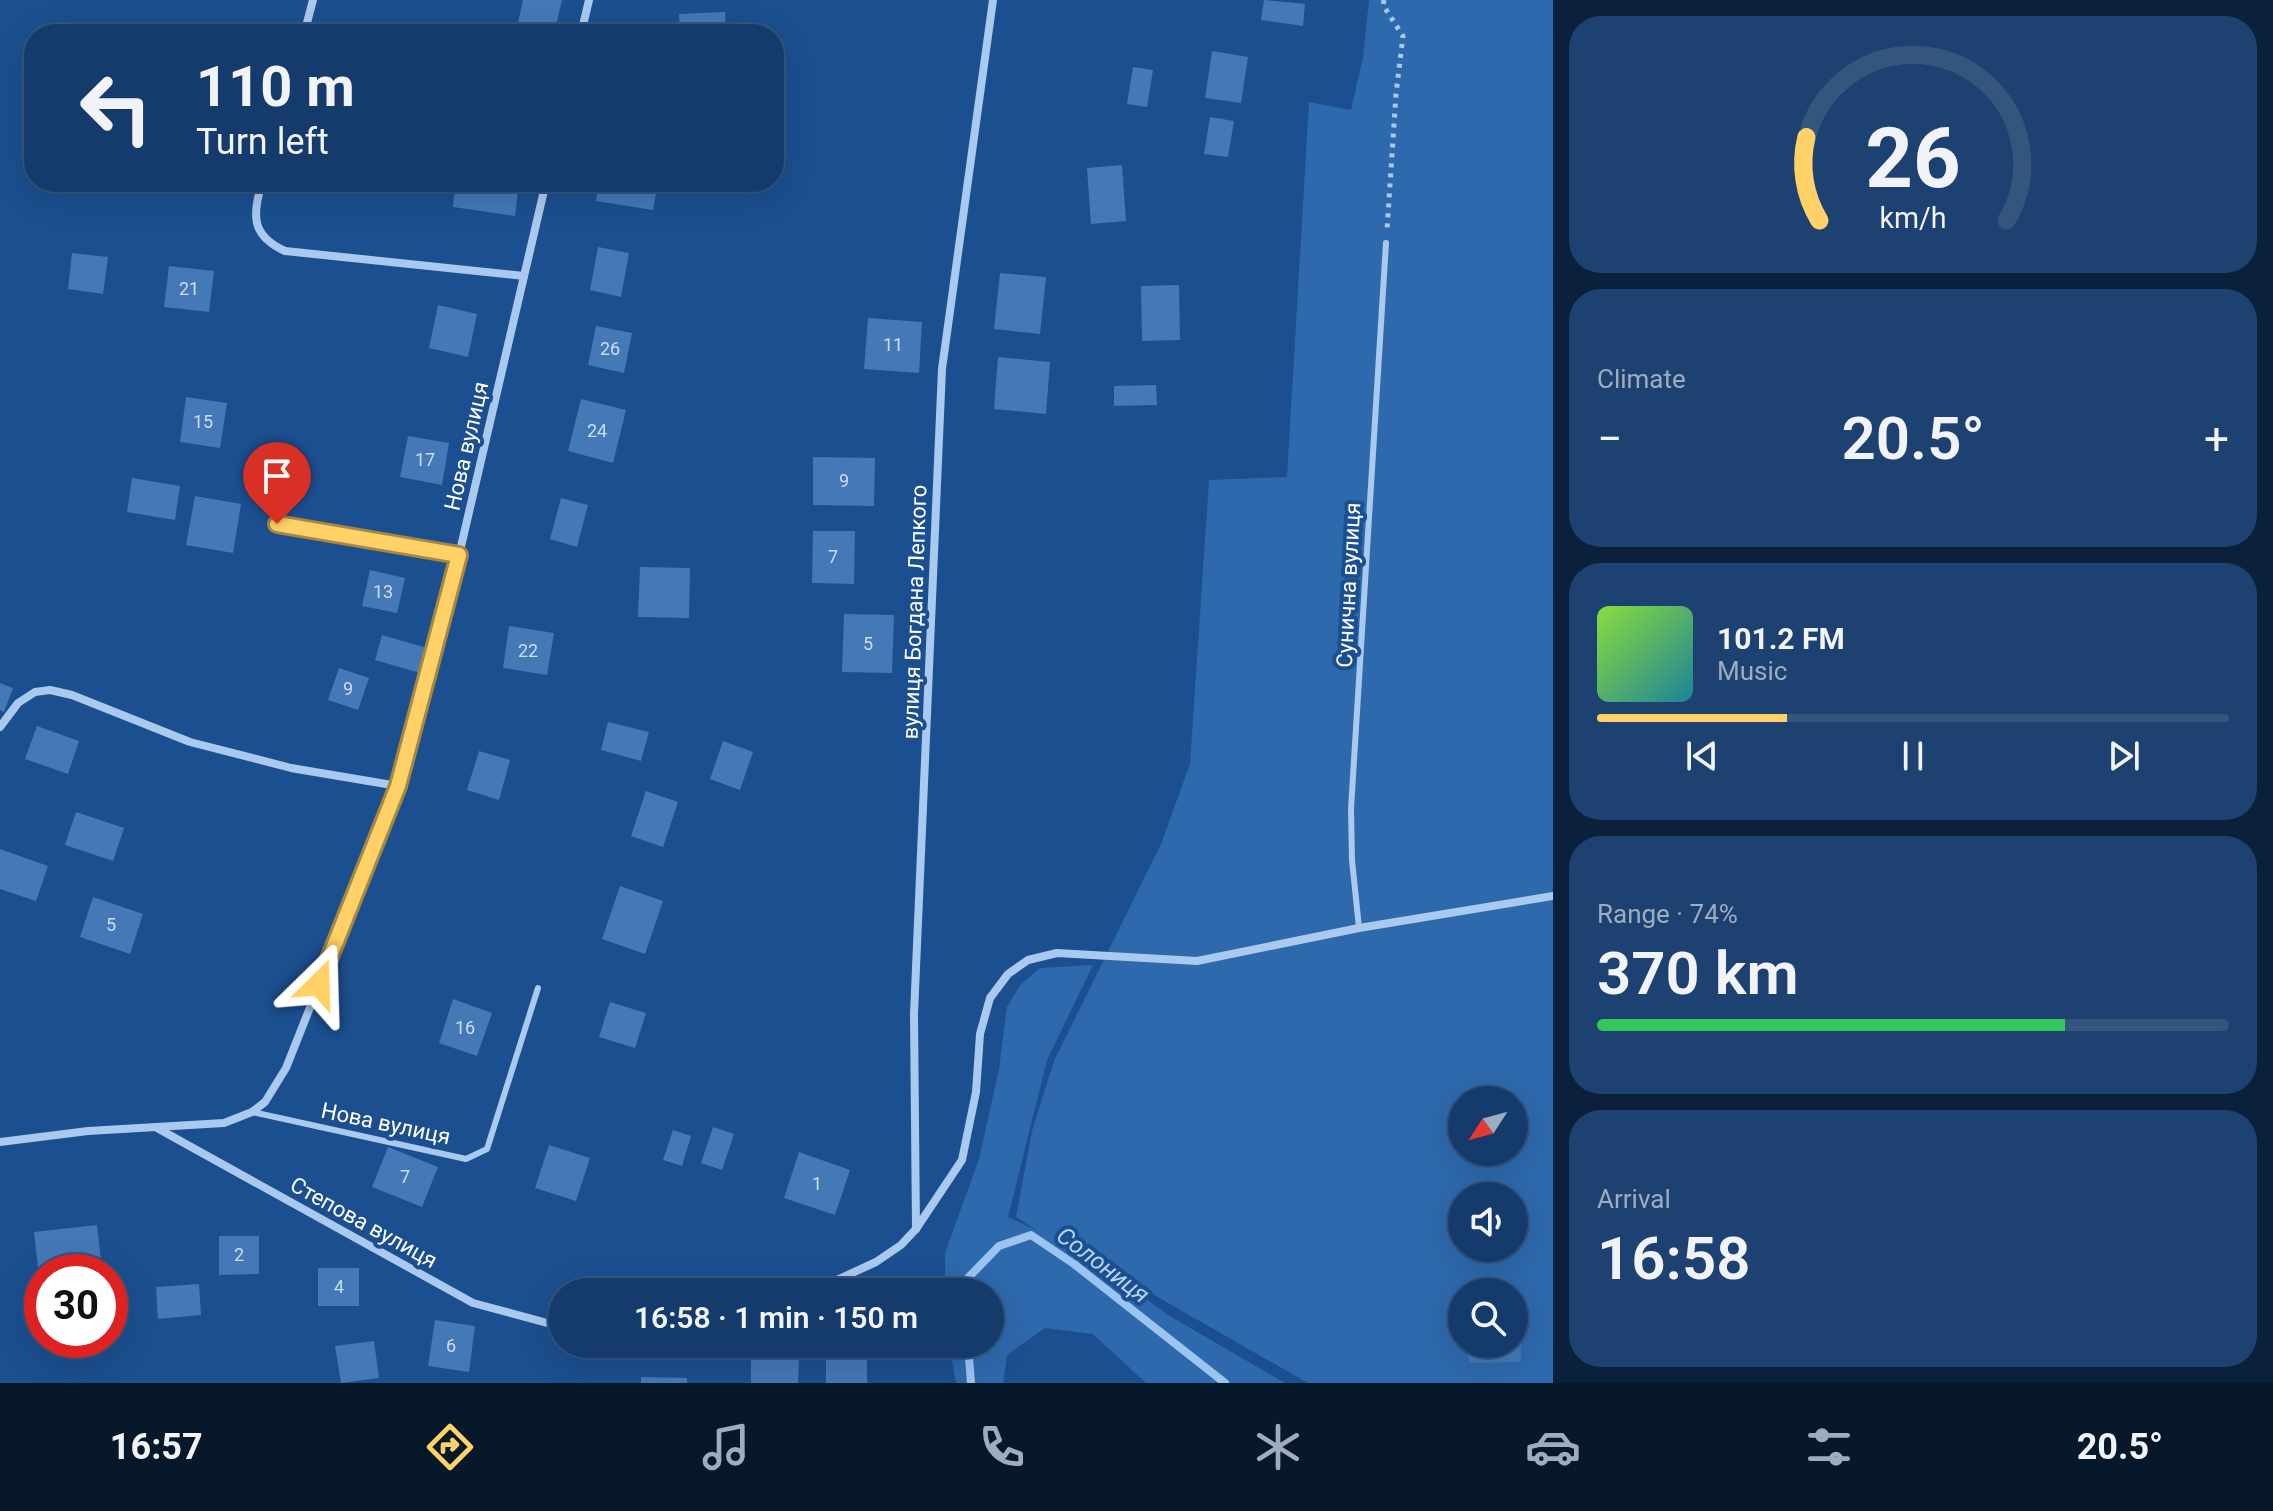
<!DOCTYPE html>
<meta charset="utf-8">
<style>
body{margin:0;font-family:Roboto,sans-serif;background:#1d4271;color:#f1f3f6;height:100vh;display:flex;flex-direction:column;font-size:30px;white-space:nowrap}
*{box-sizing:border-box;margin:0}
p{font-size:26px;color:#9dadc1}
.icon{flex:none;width:44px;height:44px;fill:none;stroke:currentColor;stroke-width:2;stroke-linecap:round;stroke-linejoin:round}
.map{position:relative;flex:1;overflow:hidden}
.drawer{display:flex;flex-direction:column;gap:16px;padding:16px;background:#0b203b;width:720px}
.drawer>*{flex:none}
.guide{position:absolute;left:24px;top:24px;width:760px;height:168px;border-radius:32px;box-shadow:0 8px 32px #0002,0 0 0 2px #33557e;background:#143b6b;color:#f1f3f6;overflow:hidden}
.needle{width:52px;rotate:234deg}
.tools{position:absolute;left:1448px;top:1086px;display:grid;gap:16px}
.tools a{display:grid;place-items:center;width:80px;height:80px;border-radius:50%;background:#143b6b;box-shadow:0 8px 32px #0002,0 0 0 2px #33557e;font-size:40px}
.speed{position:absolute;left:24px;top:1254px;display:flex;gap:16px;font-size:40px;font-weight:700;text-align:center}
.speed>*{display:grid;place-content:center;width:104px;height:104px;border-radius:50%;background:#143b6b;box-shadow:0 8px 32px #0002,0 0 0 2px #33557e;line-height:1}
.speed .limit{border:12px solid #d22;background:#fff;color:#111}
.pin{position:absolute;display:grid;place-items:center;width:68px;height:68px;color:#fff;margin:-82px -34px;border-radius:50% 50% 50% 0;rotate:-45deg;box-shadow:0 0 8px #0007}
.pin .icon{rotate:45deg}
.me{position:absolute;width:88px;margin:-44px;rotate:22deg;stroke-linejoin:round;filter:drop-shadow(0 0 6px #0008)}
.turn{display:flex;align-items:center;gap:28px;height:168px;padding:0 40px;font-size:36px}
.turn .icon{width:104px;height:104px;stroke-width:2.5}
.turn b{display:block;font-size:56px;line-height:68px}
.big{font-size:60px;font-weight:600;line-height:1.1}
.drawer .tile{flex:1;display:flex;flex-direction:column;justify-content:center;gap:12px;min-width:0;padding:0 28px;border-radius:32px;background:#1d4271}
.drawer .dial{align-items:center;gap:0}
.dial svg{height:208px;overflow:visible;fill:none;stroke:#33557e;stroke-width:7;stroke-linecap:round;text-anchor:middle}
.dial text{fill:#f1f3f6;stroke:none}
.song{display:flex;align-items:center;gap:24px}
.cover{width:96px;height:96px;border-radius:12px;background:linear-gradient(135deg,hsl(90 70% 55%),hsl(190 70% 35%))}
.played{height:8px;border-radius:4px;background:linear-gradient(90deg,#ffd166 30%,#33557e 30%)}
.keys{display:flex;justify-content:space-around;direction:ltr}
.heat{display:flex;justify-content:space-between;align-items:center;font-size:44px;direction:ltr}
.charge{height:12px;border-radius:6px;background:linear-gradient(90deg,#34c759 74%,#33557e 0)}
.trip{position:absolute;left:548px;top:1278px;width:456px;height:80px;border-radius:40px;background:#143b6b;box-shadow:0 8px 32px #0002,0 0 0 2px #33557e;font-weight:600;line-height:80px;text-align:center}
.dock{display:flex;height:128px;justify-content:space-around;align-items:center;background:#08182b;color:#9dadc1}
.dock .icon{width:56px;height:56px}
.dock .on{color:#ffd166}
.dock b{font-size:36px;color:#f1f3f6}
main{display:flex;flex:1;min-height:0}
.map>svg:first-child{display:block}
.green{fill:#2e69ad;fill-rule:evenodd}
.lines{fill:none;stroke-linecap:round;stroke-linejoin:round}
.stream{stroke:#9cc4f0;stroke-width:8}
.building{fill:#4478b7}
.path{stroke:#a9c9ee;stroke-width:5;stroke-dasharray:4 6;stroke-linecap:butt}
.lane{stroke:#a9c9ee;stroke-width:6}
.street{stroke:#a9c9ee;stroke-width:8}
.route-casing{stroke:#a68842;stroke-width:20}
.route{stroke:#ffd166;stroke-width:14}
.labels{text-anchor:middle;stroke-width:8;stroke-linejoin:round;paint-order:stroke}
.number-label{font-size:18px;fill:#d0dded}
.street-label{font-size:22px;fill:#fff;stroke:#1b4f8f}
.water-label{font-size:24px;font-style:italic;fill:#b5d3f5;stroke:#1b4f8f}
</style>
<main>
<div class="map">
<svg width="1553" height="1383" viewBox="0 0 1553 1383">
<rect width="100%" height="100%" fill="#1b4f8f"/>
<!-- green -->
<path class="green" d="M1369,0H1553V1383H1308L1093,1260L1168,1315L1285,1383H1146L1093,1334L1045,1328L1007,1355L1003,1383H956L949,1344H990V1292H945V1253L979,1159L999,1069L1007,1007L1021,984L1040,968L1093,965L1047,1060L1008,1217L1036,1230L1016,1217L1032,1131L1054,1061L1161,844L1190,764L1209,480L1287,477L1309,102L1351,110L1363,57ZM1462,1100H1514V1152H1462ZM1462,1196H1514V1248H1462ZM1462,1292H1514V1344H1462Z"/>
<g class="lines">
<!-- stream -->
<g class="stream">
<path d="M966,1292L965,1281L999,1246L1031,1235L1074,1264L1225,1383"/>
<path d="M968,1344L971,1383"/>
</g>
</g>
<!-- building -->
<g class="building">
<path d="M523,0H562L554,34L517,27Z"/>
<path d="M1264,0L1305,4L1303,26L1261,20Z"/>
<path d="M725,12L726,34H680L679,14Z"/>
<path d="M1212,51L1248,57L1241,103L1205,98Z"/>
<path d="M1133,67L1153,70L1147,107L1127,104Z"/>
<path d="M1210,117L1234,121L1228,157L1204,154Z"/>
<path d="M1122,165L1126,221L1091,224L1087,168Z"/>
<path d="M456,182H519L515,216L453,207Z"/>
<path d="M599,182H658L653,210L596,201Z"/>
<path d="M598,247L629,253L621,297L590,290Z"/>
<path d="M72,253L108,257L103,294L68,289Z"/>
<path d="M169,266L214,271L209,312L164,307Z"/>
<path d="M1000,273L1046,277L1040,334L994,329Z"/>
<path d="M1179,285L1180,340L1142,341L1141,286Z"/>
<path d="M438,305L477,314L468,357L429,348Z"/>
<path d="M868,318L922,322L919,373L864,369Z"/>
<path d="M596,326L632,333L624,373L588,365Z"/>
<path d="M998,357L1050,362L1046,414L994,409Z"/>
<path d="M1156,385L1157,405L1114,406V386Z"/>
<path d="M186,397L227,403L220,448L180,442Z"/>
<path d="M581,399L626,410L613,463L568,451Z"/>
<path d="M408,436L449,443L442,485L400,477Z"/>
<path d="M813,457L875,458L874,506L813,505Z"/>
<path d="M132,478L180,486L175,520L127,512Z"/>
<path d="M195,496L241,504L233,553L186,545Z"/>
<path d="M561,498L588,505L577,547L550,539Z"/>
<path d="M813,531H855L854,584L812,583Z"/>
<path d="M640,567L690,568L689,618L638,617Z"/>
<path d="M370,570L405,578L397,613L362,606Z"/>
<path d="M844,614L894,615L892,673L842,672Z"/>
<path d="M509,626L554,633L547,675L503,668Z"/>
<path d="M382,635L427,648L420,673L375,660Z"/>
<path d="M339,668L369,678L358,710L328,700Z"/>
<path d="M0,683L13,688L4,712L0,710Z"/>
<path d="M608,722L649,732L641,761L601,750Z"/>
<path d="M37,726L79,741L68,774L25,759Z"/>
<path d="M723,741L753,752L740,790L710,779Z"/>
<path d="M479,751L510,760L499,800L467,790Z"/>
<path d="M646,791L678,802L663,847L631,836Z"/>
<path d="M76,812L124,828L113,861L65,845Z"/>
<path d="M0,849L48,866L36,901L0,889Z"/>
<path d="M620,886L663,901L645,954L602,939Z"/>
<path d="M93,897L143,914L130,954L80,937Z"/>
<path d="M453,999L492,1013L477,1056L439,1043Z"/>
<path d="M610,1002L646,1013L635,1048L599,1037Z"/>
<path d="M713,1127L734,1134L722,1170L701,1163Z"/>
<path d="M673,1130L691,1136L682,1166L663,1160Z"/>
<path d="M549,1145L590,1158L576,1201L535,1188Z"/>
<path d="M388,1147L438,1167L422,1207L372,1187Z"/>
<path d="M799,1152L850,1170L835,1215L784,1198Z"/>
<path d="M97,1225L102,1269L42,1272V1276H39L34,1232Z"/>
<path d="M219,1236H259V1274L219,1275Z"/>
<rect x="318" y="1268" width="41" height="38"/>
<path d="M199,1284L201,1315L158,1319L156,1287Z"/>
<path d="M1514,1317H1520L1521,1362L1469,1363L1468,1344H1514Z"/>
<path d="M435,1320L475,1326L469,1372L428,1366Z"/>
<path d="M374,1341L379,1378L341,1383L335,1346Z"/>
<rect x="826" y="1354" width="41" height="29"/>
<path d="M751,1358H799L798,1383H751Z"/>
<path d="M641,1377L687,1378V1383H641Z"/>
</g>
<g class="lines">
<!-- path -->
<path class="path" d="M1384,0L1383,5L1403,36L1396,94L1387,230"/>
<!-- lane -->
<g class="lane">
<path d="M277,524L459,555"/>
<path d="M1359,928L1352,860L1351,809L1386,243"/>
<path d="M252,1112L466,1159L487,1149L538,988"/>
</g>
<!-- street -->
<g class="street">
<path d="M304,34L313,0"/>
<path d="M581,34L589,0"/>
<path d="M262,182C253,215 250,235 285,251L524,276"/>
<path d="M0,727L18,703L35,692L50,690L72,695L190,742L291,768L398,786"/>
<path d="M157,1128L473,1303L562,1327"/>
<path d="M0,1142L88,1131L224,1123L252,1112L265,1102L286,1068L398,786L459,555L546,182"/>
<path d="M916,1229L914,1014L942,369L993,0"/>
<path d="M801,1292L824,1286L876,1262L901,1245L916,1229L962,1160L976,1092L980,1034L990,998L1008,974L1028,960L1057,953L1197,961L1359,928L1553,896"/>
</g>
</g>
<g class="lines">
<defs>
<path id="route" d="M277,524L459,555L398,786L319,984"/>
</defs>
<!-- route casing -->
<use href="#route" class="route-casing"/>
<!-- route -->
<use href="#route" class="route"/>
</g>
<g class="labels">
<!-- number labels -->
<g class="number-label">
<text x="189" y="295">21</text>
<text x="893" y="351">11</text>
<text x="610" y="355">26</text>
<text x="203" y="428">15</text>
<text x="597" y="437">24</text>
<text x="425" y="466">17</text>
<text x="844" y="487">9</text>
<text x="833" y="563">7</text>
<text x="383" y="598">13</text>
<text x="868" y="650">5</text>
<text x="528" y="657">22</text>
<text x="348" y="695">9</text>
<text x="111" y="931">5</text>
<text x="465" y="1034">16</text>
<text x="405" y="1183">7</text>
<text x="817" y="1190">1</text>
<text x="239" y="1261">2</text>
<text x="339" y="1293">4</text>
<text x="451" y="1352">6</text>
</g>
<!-- street labels -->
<g class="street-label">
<text transform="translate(466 446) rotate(-77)" y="8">Нова вулиця</text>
<text transform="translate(1348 585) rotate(-87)" y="8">Сунична вулиця</text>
<text transform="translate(914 612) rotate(-88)" y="8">вулиця Богдана Лепкого</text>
<text transform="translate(386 1123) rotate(12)" y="8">Нова вулиця</text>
<text transform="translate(364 1222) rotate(29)" y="8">Степова вулиця</text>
</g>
<!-- water labels -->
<g class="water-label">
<text transform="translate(1103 1265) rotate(37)" y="8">Солониця</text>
</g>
</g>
</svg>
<div class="tools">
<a><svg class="needle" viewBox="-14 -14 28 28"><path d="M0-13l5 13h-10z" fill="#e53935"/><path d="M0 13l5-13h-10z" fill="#9dadc1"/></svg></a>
<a><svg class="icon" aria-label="sound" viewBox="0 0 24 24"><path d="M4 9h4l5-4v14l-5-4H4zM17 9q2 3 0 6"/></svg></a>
<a><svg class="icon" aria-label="search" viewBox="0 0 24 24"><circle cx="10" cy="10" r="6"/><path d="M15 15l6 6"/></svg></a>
</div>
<div class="speed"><div class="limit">30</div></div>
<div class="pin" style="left:277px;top:524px;background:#d93025"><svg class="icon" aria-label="arrive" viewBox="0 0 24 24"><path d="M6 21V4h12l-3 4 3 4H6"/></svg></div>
<svg class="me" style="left:319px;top:984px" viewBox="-20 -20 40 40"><path d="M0-17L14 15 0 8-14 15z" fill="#ffd166" stroke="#fff" stroke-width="4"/></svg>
<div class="trip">16:58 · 1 min · 150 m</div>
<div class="guide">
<div class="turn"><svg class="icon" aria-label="left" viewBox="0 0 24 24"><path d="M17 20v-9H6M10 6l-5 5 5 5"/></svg><div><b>110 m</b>Turn left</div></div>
</div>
</div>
<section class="drawer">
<div class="tile dial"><svg viewBox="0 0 100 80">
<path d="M14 69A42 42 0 1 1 86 69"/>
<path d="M14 69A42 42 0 0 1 9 37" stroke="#ffd166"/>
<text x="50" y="56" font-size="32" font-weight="700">26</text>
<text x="50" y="72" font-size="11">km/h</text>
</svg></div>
<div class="tile"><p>Climate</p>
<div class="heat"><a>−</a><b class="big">20.5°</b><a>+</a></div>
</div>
<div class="tile">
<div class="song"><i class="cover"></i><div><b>101.2 FM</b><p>Music</p></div></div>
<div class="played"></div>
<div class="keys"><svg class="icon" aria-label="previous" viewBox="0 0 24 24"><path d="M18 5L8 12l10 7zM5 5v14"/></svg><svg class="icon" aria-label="pause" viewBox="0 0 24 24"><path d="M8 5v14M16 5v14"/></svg><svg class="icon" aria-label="next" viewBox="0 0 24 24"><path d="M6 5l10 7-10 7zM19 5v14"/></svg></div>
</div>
<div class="tile"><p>Range · 74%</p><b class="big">370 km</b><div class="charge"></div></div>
<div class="tile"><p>Arrival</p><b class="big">16:58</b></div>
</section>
</main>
<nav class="dock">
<b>16:57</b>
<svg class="icon on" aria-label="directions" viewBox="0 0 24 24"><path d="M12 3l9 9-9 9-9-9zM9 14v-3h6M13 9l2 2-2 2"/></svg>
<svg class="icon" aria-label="music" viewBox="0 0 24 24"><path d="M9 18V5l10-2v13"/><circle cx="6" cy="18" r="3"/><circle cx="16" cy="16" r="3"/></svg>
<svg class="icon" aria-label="phone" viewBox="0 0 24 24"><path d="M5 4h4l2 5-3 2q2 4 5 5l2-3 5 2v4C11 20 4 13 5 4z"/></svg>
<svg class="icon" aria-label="climate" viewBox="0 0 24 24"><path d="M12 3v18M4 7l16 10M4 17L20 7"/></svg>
<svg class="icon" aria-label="car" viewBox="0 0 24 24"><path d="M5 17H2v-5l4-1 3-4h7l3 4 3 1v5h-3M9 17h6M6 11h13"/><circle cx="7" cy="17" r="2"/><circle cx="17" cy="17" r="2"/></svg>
<svg class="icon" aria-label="filters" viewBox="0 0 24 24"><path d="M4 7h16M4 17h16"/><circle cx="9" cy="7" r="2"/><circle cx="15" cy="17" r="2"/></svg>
<b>20.5°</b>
</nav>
